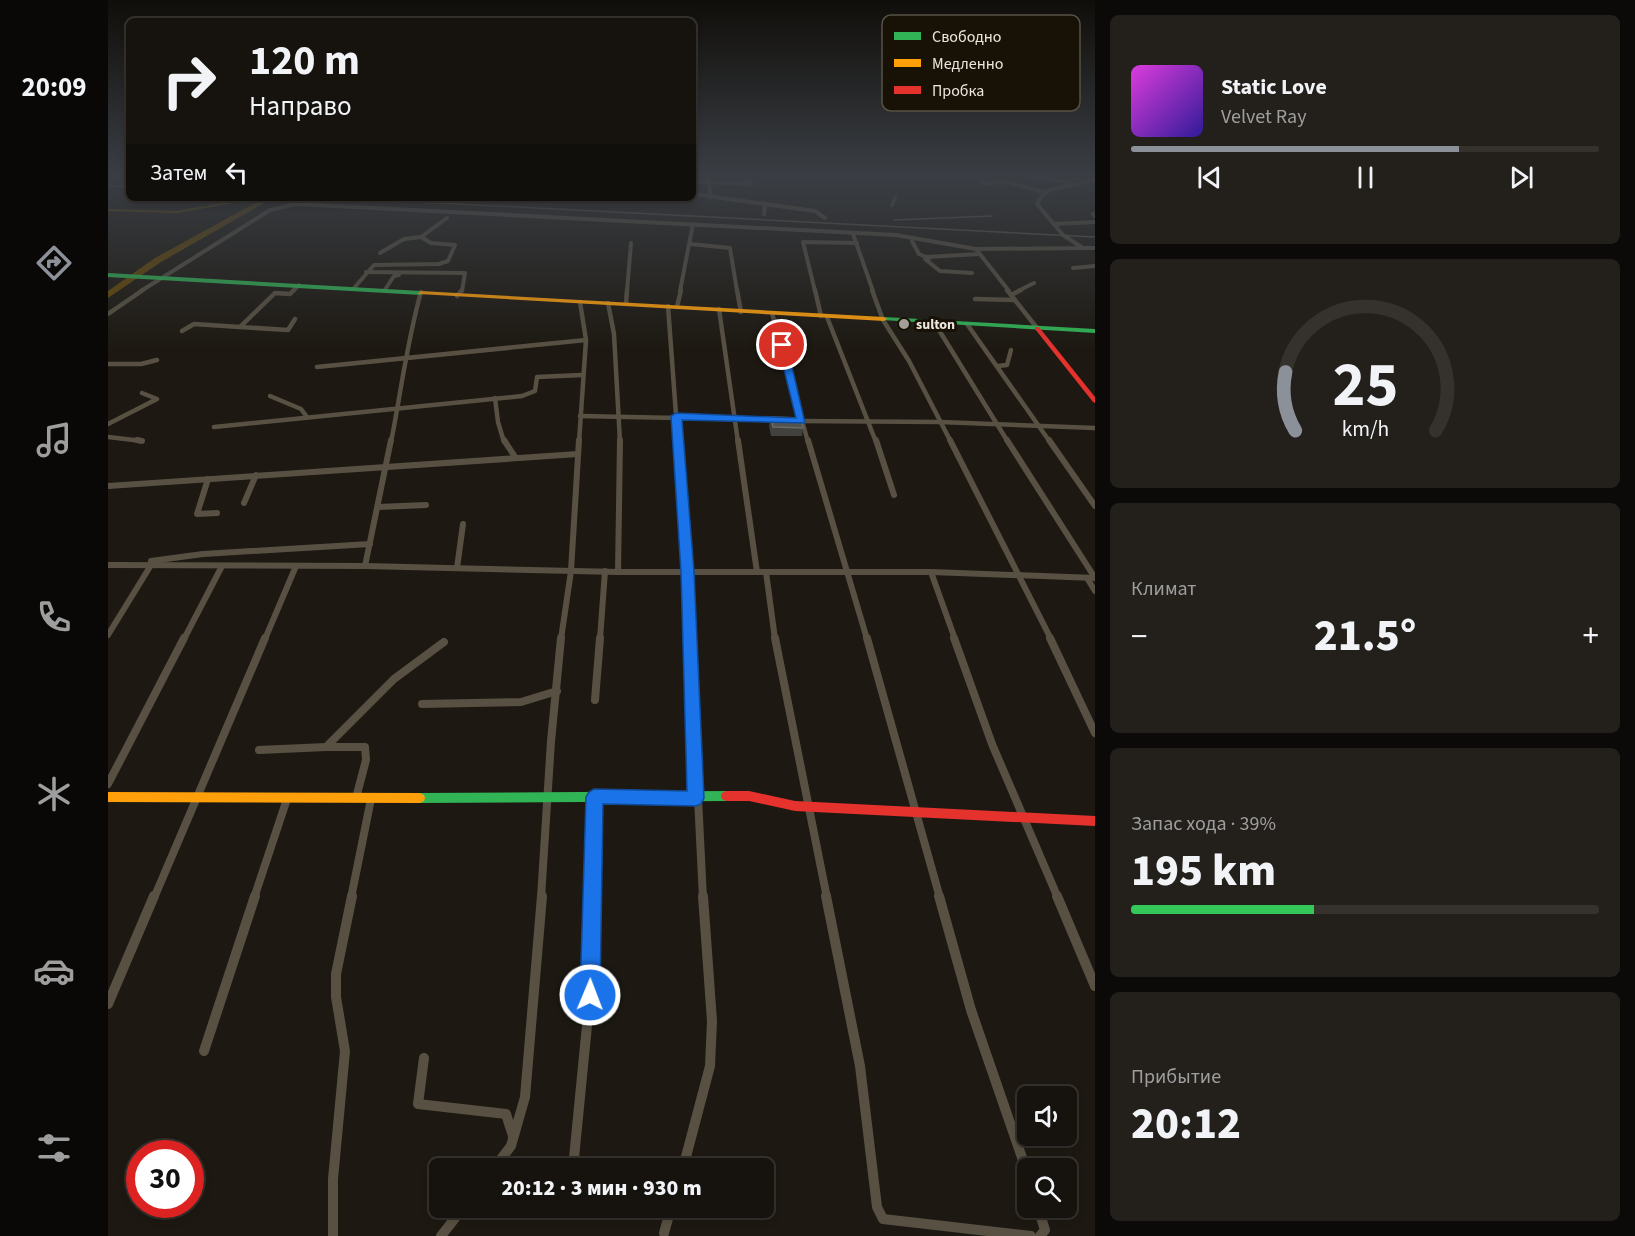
<!DOCTYPE html>
<html lang="ru">
<meta charset="utf-8">
<style>
body{margin:0;font-family:"Source Sans 3",sans-serif;background:#23201c;color:#f1f3f6;height:100vh;display:flex;flex-direction:column;font-size:22px;white-space:nowrap}
*{box-sizing:border-box;margin:0}
p{font-size:20px;color:#9e9e9e}
.icon{flex:none;width:33px;height:33px;fill:none;stroke:currentColor;stroke-width:2;stroke-linecap:round;stroke-linejoin:round}
.map{position:relative;flex:1;overflow:hidden}
.side{display:flex;flex-direction:column;gap:15px;padding:15px;background:#0c0a08;width:540px}
.side>*{flex:none}
.banner{position:absolute;left:18px;top:18px;width:570px;height:183px;border-radius:9px;box-shadow:0 3px 9px #0003,0 0 0 2px #35322e;background:#16130e;color:#f1f3f6;overflow:hidden}
.fabs{position:absolute;left:909px;top:1086px;display:grid;gap:12px}
.fabs a{display:grid;place-items:center;width:60px;height:60px;border-radius:9px;background:#16130e;box-shadow:0 3px 9px #0003,0 0 0 2px #35322e;font-size:30px}
.speed{position:absolute;left:18px;top:1140px;display:flex;gap:12px;font-size:30px;font-weight:700;text-align:center}
.speed>*{display:grid;place-content:center;width:78px;height:78px;border-radius:50%;background:#16130e;box-shadow:0 3px 9px #0003,0 0 0 2px #35322e;line-height:1}
.speed .limit{border:9px solid #d22;background:#fff;color:#111}
.pin{position:absolute;display:grid;place-items:center;width:51px;height:51px;color:#fff;margin:-26px;border:3px solid #fff;border-radius:50%;box-shadow:0 2px 6px #0007}
.me{position:absolute;width:66px;margin:-33px;rotate:1deg;stroke-linejoin:round;filter:drop-shadow(0 0 4px #0008)}
.turn{display:flex;align-items:center;gap:21px;height:126px;padding:0 24px;font-size:27px}
.turn .icon{width:78px;height:78px;stroke-width:2.5}
.turn b{display:block;font-size:42px;line-height:51px}
.then{display:flex;align-items:center;height:57px;padding:0 24px;background:#0003;gap:12px;font-size:22px}
.big{font-size:45px;font-weight:800;line-height:1.1}
.side .widget{flex:1;display:flex;flex-direction:column;justify-content:center;gap:9px;min-width:0;padding:0 21px;border-radius:9px;background:#23201c}
.side .dial{align-items:center;gap:0}
.dial svg{height:156px;overflow:visible;fill:none;stroke:#35322e;stroke-width:7;stroke-linecap:round;text-anchor:middle}
.dial text{fill:#f1f3f6;stroke:none}
.song{display:flex;align-items:center;gap:18px}
.cover{width:72px;height:72px;border-radius:9px;background:linear-gradient(135deg,hsl(300 70% 55%),hsl(250 70% 35%))}
.played{height:6px;border-radius:3px;background:linear-gradient(90deg,#8c9099 70%,#35322e 70%)}
.keys{display:flex;justify-content:space-around;direction:ltr}
.heat{display:flex;justify-content:space-between;align-items:center;font-size:33px;direction:ltr}
.charge{height:9px;border-radius:4px;background:linear-gradient(90deg,#34c759 39%,#35322e 0)}
.trip{position:absolute;left:321px;top:1158px;width:345px;height:60px;border-radius:9px;background:#16130e;box-shadow:0 3px 9px #0003,0 0 0 2px #35322e;font-weight:800;line-height:60px;text-align:center}
main{display:flex;flex:1;min-height:0}
.tab-bar{display:flex;flex-direction:column;width:108px;justify-content:space-around;align-items:center;background:#090806;color:#9e9e9e}
.tab-bar .icon{width:42px;height:42px}
.tab-bar .selected{color:#8c9099}
.tab-bar b{font-size:27px;color:#f1f3f6}
.map>svg:first-child{display:block}
.lines{fill:none;stroke-linecap:round;stroke-linejoin:round}
.canal{fill:#674904;fill-rule:evenodd}
.river{fill:#674904;fill-rule:evenodd}
.street-far4{stroke:#585143;stroke-width:4}
.street-far3{stroke:#585143;stroke-width:4.5}
.street-far2{stroke:#585143;stroke-width:6}
.street-far1{stroke:#585143;stroke-width:8}
.street{stroke:#585143;stroke-width:10}
.fast{fill:#30b455;fill-rule:evenodd}
.slow{fill:#ff9f0a;fill-rule:evenodd}
.jam{fill:#e5322d;fill-rule:evenodd}
.rail{stroke:#5d584e;stroke-width:1.5}
.wall{fill:#41423e}
.building{fill:#53534f;stroke:#6c6b66;stroke-width:1.5}
.route{fill:#1a73e8;stroke:#114b97;stroke-width:1.5}
.poi-dot{fill:#a4a097;stroke:#181105;stroke-width:2}
.labels{text-anchor:middle;stroke-width:6;stroke-linejoin:round;paint-order:stroke}
.far-poi-label{font-size:14px;font-weight:bold;fill:#ede8df;stroke:#181105;text-anchor:start}
.key{fill:#181105;stroke:#585246;stroke-width:1.5}
.key-label{font-size:16px;fill:#ede8df}
</style>
<main>
<nav class="tab-bar">
<b>20:09</b>
<svg class="icon selected" aria-label="directions" viewBox="0 0 24 24"><path d="M12 3l9 9-9 9-9-9zM9 14v-3h6M13 9l2 2-2 2"/></svg>
<svg class="icon" aria-label="music" viewBox="0 0 24 24"><path d="M9 18V5l10-2v13"/><circle cx="6" cy="18" r="3"/><circle cx="16" cy="16" r="3"/></svg>
<svg class="icon" aria-label="phone" viewBox="0 0 24 24"><path d="M5 4h4l2 5-3 2q2 4 5 5l2-3 5 2v4C11 20 4 13 5 4z"/></svg>
<svg class="icon" aria-label="climate" viewBox="0 0 24 24"><path d="M12 3v18M4 7l16 10M4 17L20 7"/></svg>
<svg class="icon" aria-label="car" viewBox="0 0 24 24"><path d="M5 17H2v-5l4-1 3-4h7l3 4 3 1v5h-3M9 17h6M6 11h13"/><circle cx="7" cy="17" r="2"/><circle cx="17" cy="17" r="2"/></svg>
<svg class="icon" aria-label="filters" viewBox="0 0 24 24"><path d="M4 7h16M4 17h16"/><circle cx="9" cy="7" r="2"/><circle cx="15" cy="17" r="2"/></svg>
</nav>
<div class="map">
<svg width="987" height="1236" viewBox="0 0 987 1236">
<rect width="100%" height="100%" fill="#1d1912"/>
<g class="lines">
<!-- canal -->
<g class="canal">
<path d="M947,176H954L987,181V183Z"/>
<path d="M124,201L126,203L69,213L0,211V209L69,211Z"/>
</g>
<!-- river -->
<path class="river" d="M156,198H165L53,262L0,298V291L47,258Z"/>
<!-- street-far4 -->
<g class="street-far4">
<path d="M600,176L603,197"/>
<path d="M918,176L961,182"/>
<path d="M874,181L878,184L896,181L936,192"/>
<path d="M585,182L644,184L638,176"/>
<path d="M585,194L707,211L717,218"/>
<path d="M784,205L787,198"/>
<path d="M656,214L657,205"/>
<path d="M985,214L987,216"/>
<path d="M946,224L987,222"/>
<path d="M745,234L765,291"/>
<path d="M804,241L811,254L818,257L871,254"/>
<path d="M583,244L622,248L629,291"/>
<path d="M975,248H987"/>
<path d="M272,253L296,239L313,237"/>
<path d="M821,259H817L832,271L864,273"/>
<path d="M965,268L987,266"/>
<path d="M258,272L357,273L354,291"/>
<path d="M246,288L266,265L331,264L340,261L347,245L323,243L313,237L339,218"/>
<path d="M33,291L162,210L188,204L788,235L868,249"/>
<path d="M185,291L191,285"/>
<path d="M276,291L286,276L291,275"/>
<path d="M519,291L523,243"/>
<path d="M572,291L585,224"/>
<path d="M707,291L695,242L749,243"/>
<path d="M901,291L868,249L975,248L955,235L929,204C938,181 966,190 984,179"/>
<path d="M910,291L926,283"/>
</g>
<!-- street-far3 -->
<g class="street-far3">
<path d="M186,290L182,294L167,293L132,327L180,330L187,319"/>
<path d="M629,290L633,312"/>
<path d="M707,290L713,316"/>
<path d="M764,290L775,320L801,361L843,442"/>
<path d="M899,290L929,328"/>
<path d="M903,295L913,290"/>
<path d="M349,296L354,290"/>
<path d="M867,299L907,300"/>
<path d="M500,303L506,334L512,442"/>
<path d="M518,304L519,290"/>
<path d="M560,306L570,442"/>
<path d="M569,307L573,290"/>
<path d="M611,309L630,442"/>
<path d="M664,313L700,442"/>
<path d="M0,314L35,290"/>
<path d="M719,317L768,442"/>
<path d="M826,322L900,442"/>
<path d="M859,324L942,442"/>
<path d="M74,331L86,324L132,327"/>
<path d="M0,364H33L49,360"/>
<path d="M890,366L899,365L903,350"/>
<path d="M209,367L478,340"/>
<path d="M162,396L193,409L199,417"/>
<path d="M387,398L390,422L396,442"/>
<path d="M472,416L670,420"/>
<path d="M690,421L832,422L987,428"/>
<path d="M0,424L49,399L34,393"/>
<path d="M106,427L414,396L427,391L429,377L474,375"/>
<path d="M0,437L34,441"/>
<path d="M283,442C293,392 299,341 313,292"/>
<path d="M471,442L478,340L472,302"/>
</g>
<!-- street-far2 -->
<g class="street-far2">
<path d="M29,440L34,441"/>
<path d="M396,440L407,457"/>
<path d="M570,440L582,639"/>
<path d="M630,440L649,572"/>
<path d="M700,440L759,639"/>
<path d="M768,440L786,495"/>
<path d="M842,440L943,639"/>
<path d="M899,440L987,578"/>
<path d="M941,440L987,506"/>
<path d="M100,479L89,514L109,513"/>
<path d="M0,486L470,454"/>
<path d="M136,503L148,475"/>
<path d="M270,507L318,505"/>
<path d="M43,561L95,554L262,544"/>
<path d="M0,565L257,566L510,572H823L987,578"/>
<path d="M257,566L283,440"/>
<path d="M349,568L355,524"/>
<path d="M510,572L512,440"/>
<path d="M658,572L667,639"/>
<path d="M823,572L847,639"/>
<path d="M979,578L987,591"/>
<path d="M0,635L43,565"/>
<path d="M76,639L114,566"/>
<path d="M157,639L188,566"/>
<path d="M453,639L463,571L471,440"/>
<path d="M492,639L497,571"/>
</g>
<!-- street-far1 -->
<g class="street-far1">
<path d="M582,638L595,898"/>
<path d="M667,638L719,898"/>
<path d="M759,638L832,898"/>
<path d="M846,638L884,744L950,898"/>
<path d="M942,638L987,733"/>
<path d="M487,700L492,638"/>
<path d="M314,704L413,702L449,691"/>
<path d="M151,750L218,747"/>
<path d="M0,784L76,638"/>
<path d="M248,798L258,760L257,747H218L286,679L336,642"/>
<path d="M46,898L157,638"/>
<path d="M146,898L179,799"/>
<path d="M243,898L263,799"/>
<path d="M433,898L443,741L453,638"/>
<path d="M484,898L486,797"/>
</g>
<!-- street -->
<g class="street">
<path d="M718,896L752,1066L769,1207L775,1219L923,1236"/>
<path d="M831,896L863,1010L920,1175"/>
<path d="M949,896L987,986"/>
<path d="M0,1004L46,896"/>
<path d="M96,1051L147,896"/>
<path d="M316,1058L310,1104L398,1114L405,1136"/>
<path d="M386,1168L403,1146L417,1097L434,896"/>
<path d="M465,1168L482,995L484,896"/>
<path d="M575,1168L602,1066L604,1021L595,896"/>
<path d="M930,1208L937,1230L932,1236"/>
<path d="M556,1233L563,1208"/>
<path d="M225,1236V1179L237,1051L228,997V974L244,896"/>
<path d="M333,1236L355,1208"/>
</g>
<!-- fast -->
<g class="fast">
<path d="M0,273L313,291L316,293L313,295L0,277Z"/>
<path d="M776,317L987,329V333L774,320V318Z"/>
<path d="M618,791L622,793L623,796L622,799L618,801L312,803L308,801L307,798L308,795L312,793Z"/>
</g>
<!-- slow -->
<g class="slow">
<path d="M313,291L776,317L779,319L776,321L311,294L310,293Z"/>
<path d="M0,792L312,793L316,795L317,798L316,801L312,803L0,802Z"/>
</g>
<!-- jam -->
<g class="jam">
<path d="M927,327H931L987,397V403L985,402L927,329Z"/>
<path d="M618,791H641L687,801L987,816V826L687,811L641,801H618L614,799L613,796L614,793Z"/>
</g>
<!-- rail -->
<g class="rail">
<path d="M0,186L21,187"/>
<path d="M234,198L987,237"/>
<path d="M786,220L884,216"/>
</g>
</g>
<!-- wall -->
<path class="wall" d="M663,417L695,428L694,436H663L661,426Z"/>
<!-- building -->
<path class="building" d="M663,417L693,418L695,428L665,427Z"/>
<!-- sky -->
<linearGradient id="sky" x2="0" y2="1"><stop stop-color="#100e0a"/><stop offset="0.5" stop-color="#3a3e44"/><stop offset="1" stop-color="#3a3e44" stop-opacity="0"/></linearGradient>
<rect width="987" height="349" fill="url(#sky)"/>
<!-- route -->
<path class="route" d="M674,342L679,345L697,423L574,420L586,572L596,798L593,804L588,806L495,804L492,995L489,1002L482,1005L475,1002L472,995L478,797L481,792L486,789L579,791L573,572L563,416L568,413L688,418L670,345Z"/>
<!-- markers -->
<circle class="poi-dot" cx="796" cy="324" r="6"/>
<g class="labels">
<!-- far-poi labels -->
<g class="far-poi-label">
<text x="808" y="329">sulton</text>
</g>
</g>
<!-- legend -->
<rect x="774" y="15" width="198" height="96" rx="9" class="key"/>
<rect x="786" y="32" width="27" height="8" fill="#30b455"/>
<rect x="786" y="59" width="27" height="8" fill="#ff9f0a"/>
<rect x="786" y="86" width="27" height="8" fill="#e5322d"/>
<g class="key-label">
<text x="824" y="42">Свободно</text>
<text x="824" y="69">Медленно</text>
<text x="824" y="96">Пробка</text>
</g>
</svg>
<div class="fabs">
<a><svg class="icon" aria-label="sound" viewBox="0 0 24 24"><path d="M4 9h4l5-4v14l-5-4H4zM17 9q2 3 0 6"/></svg></a>
<a><svg class="icon" aria-label="search" viewBox="0 0 24 24"><circle cx="10" cy="10" r="6"/><path d="M15 15l6 6"/></svg></a>
</div>
<div class="speed"><div class="limit">30</div></div>
<div class="pin" style="left:674px;top:345px;background:#d93025"><svg class="icon" aria-label="arrive" viewBox="0 0 24 24"><path d="M6 21V4h12l-3 4 3 4H6"/></svg></div>
<svg class="me" style="left:482px;top:995px" viewBox="-20 -20 40 40"><circle r="17" fill="#1a73e8" stroke="#fff" stroke-width="3"/><path d="M0-11L8 9 0 5-8 9z" fill="#fff"/></svg>
<div class="trip">20:12 · 3 мин · 930 m</div>
<div class="banner">
<div class="turn"><svg class="icon" aria-label="right" viewBox="0 0 24 24"><path d="M7 20v-9h11M14 6l5 5-5 5"/></svg><div><b>120 m</b>Направо</div></div>
<div class="then">Затем<svg class="icon" aria-label="left" viewBox="0 0 24 24"><path d="M17 20v-9H6M10 6l-5 5 5 5"/></svg></div>
</div>
</div>
<section class="side">
<div class="widget">
<div class="song"><i class="cover"></i><div><b>Static Love</b><p>Velvet Ray</p></div></div>
<div class="played"></div>
<div class="keys"><svg class="icon" aria-label="previous" viewBox="0 0 24 24"><path d="M18 5L8 12l10 7zM5 5v14"/></svg><svg class="icon" aria-label="pause" viewBox="0 0 24 24"><path d="M8 5v14M16 5v14"/></svg><svg class="icon" aria-label="next" viewBox="0 0 24 24"><path d="M6 5l10 7-10 7zM19 5v14"/></svg></div>
</div>
<div class="widget dial"><svg viewBox="0 0 100 80">
<path d="M14 69A42 42 0 1 1 86 69"/>
<path d="M14 69A42 42 0 0 1 9 39" stroke="#8c9099"/>
<text x="50" y="56" font-size="32" font-weight="700">25</text>
<text x="50" y="72" font-size="11">km/h</text>
</svg></div>
<div class="widget"><p>Климат</p>
<div class="heat"><a>−</a><b class="big">21.5°</b><a>+</a></div>
</div>
<div class="widget"><p>Запас хода · 39%</p><b class="big">195 km</b><div class="charge"></div></div>
<div class="widget"><p>Прибытие</p><b class="big">20:12</b></div>
</section>
</main>
